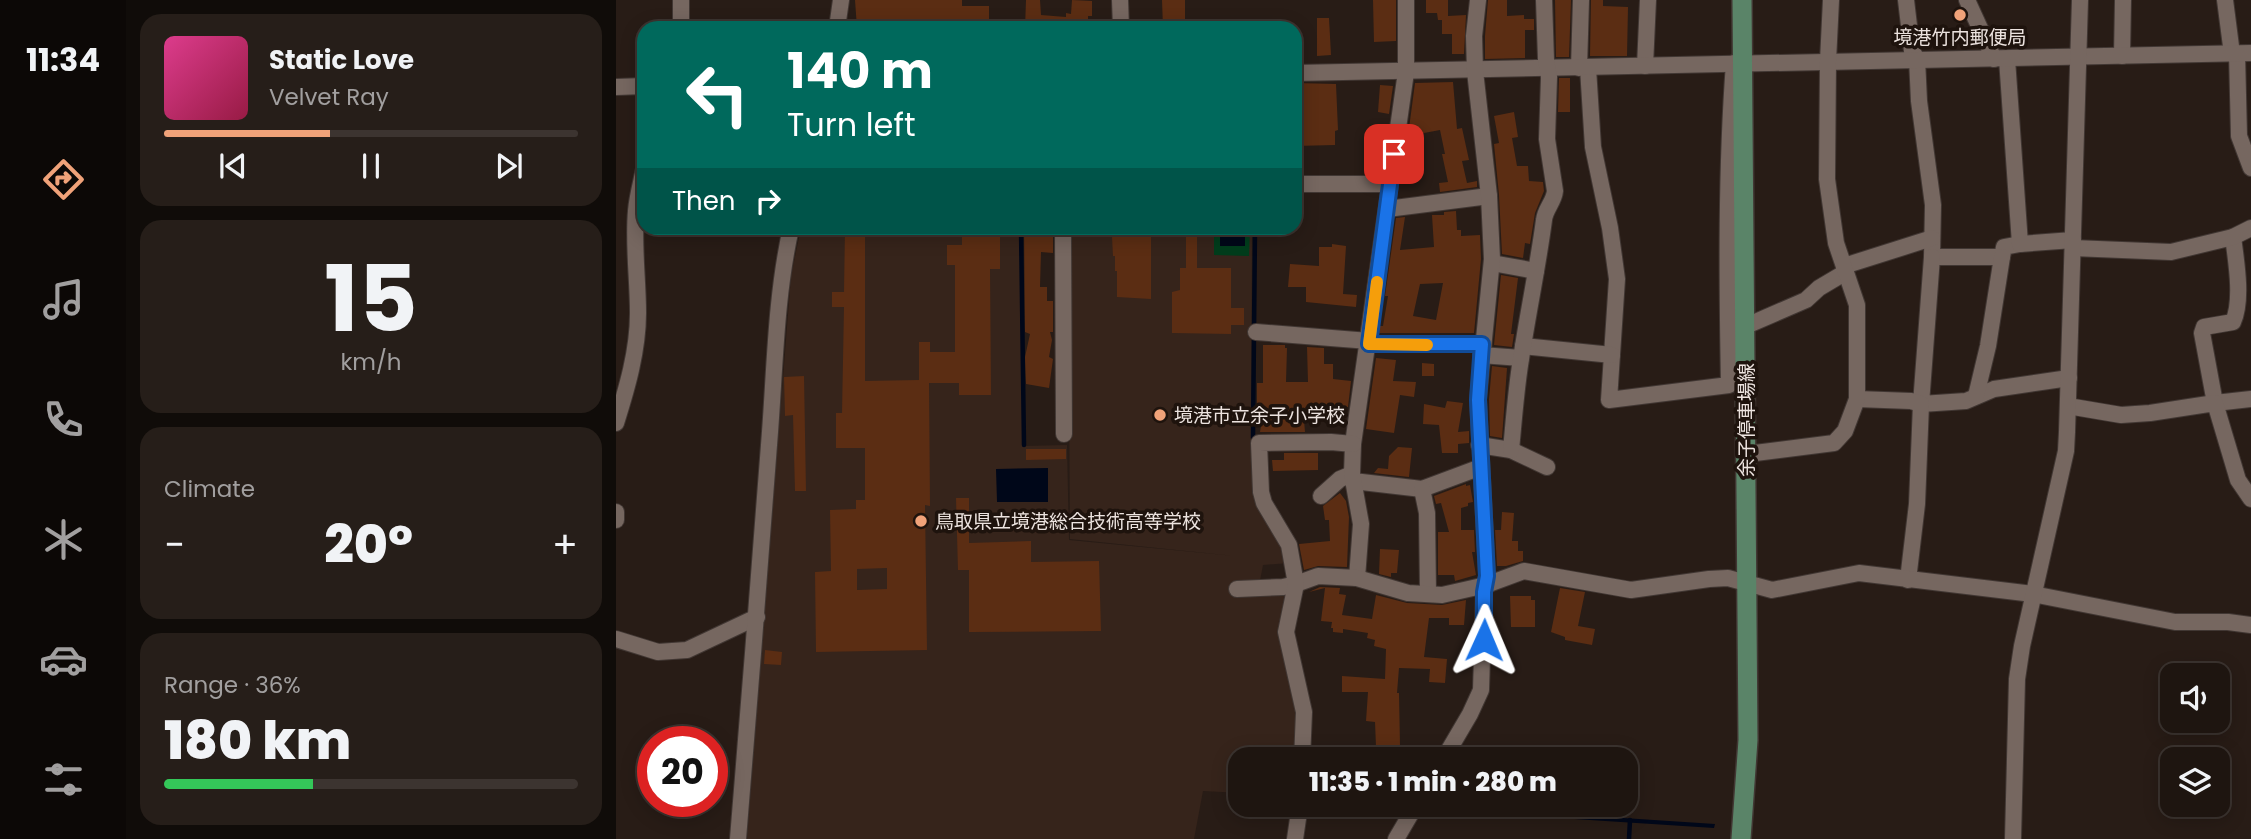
<!DOCTYPE html>
<meta charset="utf-8">
<style>
body{margin:0;font-family:Poppins,"Noto Sans JP",sans-serif;background:#261e19;color:#f1f3f6;height:100vh;display:flex;flex-direction:column;font-size:26px;white-space:nowrap}
*{box-sizing:border-box;margin:0}
p{font-size:23px;color:#a19f9f}
.icon{flex:none;width:38px;height:38px;fill:none;stroke:currentColor;stroke-width:2;stroke-linecap:round;stroke-linejoin:round}
.map{position:relative;flex:1;overflow:hidden}
.sheet{display:flex;flex-direction:column;gap:14px;padding:14px;background:#100c09;width:490px}
.sheet>*{flex:none}
.top-card{position:absolute;left:21px;top:21px;width:665px;height:214px;border-radius:21px;box-shadow:0 4px 18px #0003,0 0 0 2px #3c3430;background:#00695c;color:#fff;overflow:hidden}
.controls{position:absolute;left:1544px;top:663px;display:grid;gap:14px}
.controls a{display:grid;place-items:center;width:70px;height:70px;border-radius:14px;background:#1e1510;box-shadow:0 4px 18px #0003,0 0 0 2px #3c3430;font-size:35px}
.speed{position:absolute;left:21px;top:726px;display:flex;gap:14px;font-size:35px;font-weight:700;text-align:center}
.speed>*{display:grid;place-content:center;width:91px;height:91px;border-radius:50%;background:#1e1510;box-shadow:0 4px 18px #0003,0 0 0 2px #3c3430;line-height:1}
.speed .limit{border:10px solid #d22;background:#fff;color:#111}
.pin{position:absolute;display:grid;place-items:center;width:60px;height:60px;color:#fff;margin:-30px;border-radius:14px;box-shadow:0 4px 10px #0006}
.me{position:absolute;width:77px;margin:-38px;rotate:1deg;stroke-linejoin:round;filter:drop-shadow(0 0 5px #0008)}
.turn{display:flex;align-items:center;gap:24px;height:147px;padding:0 35px;font-size:32px}
.turn .icon{width:91px;height:91px;stroke-width:2.5}
.turn b{display:block;font-size:49px;line-height:60px}
.then{display:flex;align-items:center;height:66px;padding:0 35px;background:#0003;gap:14px;font-size:26px}
.big{font-size:52px;font-weight:800;line-height:1.1}
.sheet .widget{flex:1;display:flex;flex-direction:column;justify-content:center;gap:10px;min-width:0;padding:0 24px;border-radius:21px;background:#261e19}
.sheet .dial{align-items:center;gap:0}
.dial b{font-size:91px;line-height:1}
.song{display:flex;align-items:center;gap:21px}
.cover{width:84px;height:84px;border-radius:10px;background:linear-gradient(135deg,hsl(330 70% 55%),hsl(340 70% 35%))}
.played{height:7px;border-radius:4px;background:linear-gradient(90deg,#f0a279 40%,#3c3430 40%)}
.keys{display:flex;justify-content:space-around;direction:ltr}
.heat{display:flex;justify-content:space-between;align-items:center;font-size:38px;direction:ltr}
.charge{height:10px;border-radius:5px;background:linear-gradient(90deg,#34c759 36%,#3c3430 0)}
.trip{position:absolute;left:612px;top:747px;width:410px;height:70px;border-radius:21px;background:#1e1510;box-shadow:0 4px 18px #0003,0 0 0 2px #3c3430;font-weight:800;line-height:70px;text-align:center}
main{display:flex;flex:1;min-height:0}
.dock{display:flex;flex-direction:column;width:126px;justify-content:space-around;align-items:center;background:#0c0806;color:#a19f9f}
.dock .icon{width:49px;height:49px}
.dock .active{color:#f0a279}
.dock b{font-size:32px;color:#f1f3f6}
.map>svg:first-child{display:block}
.built{fill:#36241b}
.green{fill:#003d1c}
.water{fill:#000719}
.lines{fill:none;stroke-linecap:round;stroke-linejoin:round}
.stream{stroke:#000719;stroke-width:4.5}
.building{fill:#5b2d13;fill-rule:evenodd}
.minor-casing{stroke:#413733;stroke-width:18}
.major-casing{stroke:#413733;stroke-width:22}
.minor{stroke:#766760;stroke-width:16}
.major{stroke:#5a8468;stroke-width:19}
.route-casing{stroke:#114b97;stroke-width:18}
.route{stroke:#1a73e8;stroke-width:12}
.slow{stroke:#f59e0b;stroke-width:12}
.poi-dot{fill:#f0a279;stroke:#1e130d;stroke-width:2.5}
.labels{text-anchor:middle;stroke-width:7;stroke-linejoin:round;paint-order:stroke}
.poi-label{font-size:19px;fill:#ece3df;stroke:#1e130d;text-anchor:start}
.street-label{font-size:19px;fill:#ece3df;stroke:#1e130d}
</style>
<main>
<nav class="dock">
<b>11:34</b>
<svg class="icon active" aria-label="directions" viewBox="0 0 24 24"><path d="M12 3l9 9-9 9-9-9zM9 14v-3h6M13 9l2 2-2 2"/></svg>
<svg class="icon" aria-label="music" viewBox="0 0 24 24"><path d="M9 18V5l10-2v13"/><circle cx="6" cy="18" r="3"/><circle cx="16" cy="16" r="3"/></svg>
<svg class="icon" aria-label="phone" viewBox="0 0 24 24"><path d="M5 4h4l2 5-3 2q2 4 5 5l2-3 5 2v4C11 20 4 13 5 4z"/></svg>
<svg class="icon" aria-label="climate" viewBox="0 0 24 24"><path d="M12 3v18M4 7l16 10M4 17L20 7"/></svg>
<svg class="icon" aria-label="car" viewBox="0 0 24 24"><path d="M5 17H2v-5l4-1 3-4h7l3 4 3 1v5h-3M9 17h6M6 11h13"/><circle cx="7" cy="17" r="2"/><circle cx="17" cy="17" r="2"/></svg>
<svg class="icon" aria-label="filters" viewBox="0 0 24 24"><path d="M4 7h16M4 17h16"/><circle cx="9" cy="7" r="2"/><circle cx="15" cy="17" r="2"/></svg>
</nav>
<section class="sheet">
<div class="widget">
<div class="song"><i class="cover"></i><div><b>Static Love</b><p>Velvet Ray</p></div></div>
<div class="played"></div>
<div class="keys"><svg class="icon" aria-label="previous" viewBox="0 0 24 24"><path d="M18 5L8 12l10 7zM5 5v14"/></svg><svg class="icon" aria-label="pause" viewBox="0 0 24 24"><path d="M8 5v14M16 5v14"/></svg><svg class="icon" aria-label="next" viewBox="0 0 24 24"><path d="M6 5l10 7-10 7zM19 5v14"/></svg></div>
</div>
<div class="widget dial"><b>15</b><p>km/h</p></div>
<div class="widget"><p>Climate</p>
<div class="heat"><a>−</a><b class="big">20°</b><a>+</a></div>
</div>
<div class="widget"><p>Range · 36%</p><b class="big">180 km</b><div class="charge"></div></div>
</section>
<div class="map">
<svg width="1635" height="839" viewBox="0 0 1635 839">
<rect width="100%" height="100%" fill="#281c16"/>
<!-- built -->
<path class="built" d="M185,228H404L407,446L451,445L453,540L619,556L454,539L452,228H636L635,439L656,525L673,563L647,565L643,586L670,590L680,695L683,759L625,760V793L587,791L578,839H131L175,276Z"/>
<!-- green -->
<path class="green" d="M598,228H634L633,256L598,255Z"/>
<!-- water -->
<g class="water">
<rect x="604" y="228" width="25" height="18"/>
<path d="M432,468V502H381L380,469Z"/>
<path d="M807,805L1099,824L1098,828L804,809Z"/>
</g>
<g class="lines">
<!-- stream -->
<g class="stream">
<path d="M405,228L408,445"/>
<path d="M637,438L639,228"/>
<path d="M1013,839L1014,820"/>
</g>
</g>
<!-- building -->
<g class="building">
<path d="M239,0H346V6H373V28H241Z"/>
<path d="M410,0H424L425,15L450,17V13L455,14L456,0L476,1V16H472V28H409Z"/>
<path d="M546,0H569V22H558V28H547Z"/>
<path d="M757,0H780V41L758,42Z"/>
<path d="M810,0H832V16L850,15L848,54H836V34H826V20H822L821,13H810Z"/>
<path d="M872,0H891V16L908,15V19H918V30H909V58L869,59V36Z"/>
<path d="M939,0H955L953,57H940Z"/>
<path d="M975,0H987V6L1012,7L1011,56H974Z"/>
<path d="M701,18H713L715,55L701,56Z"/>
<path d="M943,78H954V112H942Z"/>
<path d="M837,82L841,129L846,128L853,160L846,161L851,183L861,181V187L824,192L823,183L832,182L826,154H829L824,130L792,136L799,83Z"/>
<path d="M679,83L720,84L722,130L719,131V145L679,146Z"/>
<path d="M764,85L777,86L773,114L762,112Z"/>
<path d="M898,112L902,137L896,138L901,166H912L913,181L927,182L928,191L919,213L914,244L909,243L907,258L886,254L883,195L878,144L883,143L878,116Z"/>
<path d="M840,211L841,230H845V236L864,235L865,259L858,333H763L764,326H767L772,296H769L780,218L789,217L784,250L818,247L816,215H828V212ZM827,283L820,320L797,316L804,284Z"/>
<path d="M229,228H249V381L303,380V342H314V352H339V265H331V245H346V228H384V269H374L375,395H343V383H313L314,506L309,505L311,650L200,652L199,572L215,571L214,510L240,509V500H249V448H220V413H226L228,307H216V292H228ZM271,568V589L241,590V569Z"/>
<path d="M408,228H437V253L425,252L424,287H431V301H437V332H434L436,340L433,357L437,359L433,388L410,384L409,357L414,334L409,332Z"/>
<path d="M514,228H535V299L501,297V271H499V256H497L496,237H514Z"/>
<path d="M570,228H581V268H615V308H628V325H615V334L556,333V292L564,290V268H570Z"/>
<path d="M716,244L730,246L727,294L741,295L740,307L690,302V287H672L674,264L703,266V247H716Z"/>
<path d="M885,275L902,278L895,334H898L896,347L878,345Z"/>
<path d="M647,345H669V348H671L670,382H692L691,347L708,348V364H717V379L735,381L732,407H700V420H688L689,432H644L645,426L641,421V383H647Z"/>
<path d="M760,358L780,360L777,381L800,382L798,397L784,395L778,433L750,429Z"/>
<path d="M806,363L818,364V376H806Z"/>
<path d="M876,366L891,368L886,438L874,436L873,399Z"/>
<path d="M188,376L190,491H179L177,415L169,416L168,377Z"/>
<path d="M831,401L847,403L842,432L853,431V443L842,444V453H826L823,425L807,424L808,404L829,408Z"/>
<path d="M782,447L796,448L793,477L758,473L762,468L772,469L773,456Z"/>
<path d="M410,449H450V459L410,460Z"/>
<path d="M668,453H702V470L657,471L656,460H668Z"/>
<path d="M850,484V486L854,485L857,502L852,503V506L845,508V530H858L859,552H856L860,575L839,581L838,575H822V532H833L825,503L820,504L818,496Z"/>
<path d="M724,493L730,501L733,517L731,567L702,566L688,570L683,544L714,541L713,520H709L707,506Z"/>
<path d="M340,498H353V543L415,541V562L483,561L485,631L353,632V570H342Z"/>
<path d="M886,512L898,513L896,541H902V551H907V561L890,566H881L879,530H885Z"/>
<path d="M764,549L783,550L781,573H775V577L763,574Z"/>
<path d="M704,587L724,588L723,594L730,595L726,615L756,619L760,595L791,603L826,605L850,600L848,625H833V618H813L808,657L831,659L829,683L813,682L814,669L783,668L781,693H783L784,746L760,747L759,722L750,721L752,692H726V676L769,679L770,649L758,646L759,640L751,638L752,633L727,629V633L717,632V628H715L716,622L705,621L709,588L693,592Z"/>
<path d="M944,588L969,592L962,626L979,629L976,645L949,640V637L935,632Z"/>
<path d="M894,596H915V600H919V627H895Z"/>
<path d="M149,650L166,652L165,665L148,664Z"/>
</g>
<g class="lines">
<defs>
<g id="minor">
<path d="M65,0V28"/>
<path d="M504,0L505,28"/>
<path d="M1290,0L1296,51L1301,59L1303,101L1317,205L1316,257H1386L1388,247L1404,244"/>
<path d="M1351,0L1378,59"/>
<path d="M1609,0L1616,54"/>
<path d="M221,28L225,0"/>
<path d="M1621,54L1623,136L1635,168"/>
<path d="M1506,56L1507,0"/>
<path d="M1391,59L1404,244L1457,240"/>
<path d="M1029,66L1032,0"/>
<path d="M963,68L965,0"/>
<path d="M972,68L977,147L994,228L1001,279L993,400L1113,385C1111,278 1110,170 1118,63"/>
<path d="M679,73L1635,53"/>
<path d="M0,87L28,86"/>
<path d="M679,184H774"/>
<path d="M771,209L873,196"/>
<path d="M447,228L448,434"/>
<path d="M1617,237C1620,260 1627,300 1617,322L1588,327L1586,333L1599,403L1635,399"/>
<path d="M1457,248L1555,252L1617,237L1635,228"/>
<path d="M1316,257L1305,404L1350,401L1378,389L1453,378"/>
<path d="M876,263L920,271"/>
<path d="M1228,266L1316,238"/>
<path d="M1130,326L1190,300L1203,288L1230,272"/>
<path d="M640,332L753,341"/>
<path d="M753,344H866"/>
<path d="M907,346L996,355"/>
<path d="M865,355L905,358"/>
<path d="M1360,396L1372,346L1386,257"/>
<path d="M1241,399L1295,401L1305,404L1301,504L1292,580"/>
<path d="M1452,406L1505,415L1534,413L1599,403L1622,480L1635,499"/>
<path d="M0,423C11,388 22,351 22,313C22,279 17,245 20,211C21,197 25,183 28,169"/>
<path d="M863,445L895,450L931,467"/>
<path d="M895,450C898,419 900,389 905,359C912,312 922,266 928,220C929,209 938,202 939,191L931,139L933,77L930,60L928,0"/>
<path d="M1131,454L1218,443L1229,431L1241,399V305L1220,243L1211,179L1212,61L1215,0"/>
<path d="M737,481L806,489L865,467"/>
<path d="M806,489L811,513L812,594"/>
<path d="M705,496L724,479L736,474"/>
<path d="M0,512V520"/>
<path d="M741,578L745,524L736,474L737,444L790,72V0"/>
<path d="M621,589L667,587L680,584L702,576L741,578L792,593L826,595L870,585L908,571L1015,590L1093,579L1112,578L1156,590L1243,573L1417,594L1559,622H1612L1635,625"/>
<path d="M0,639L42,652L71,650L141,617"/>
<path d="M686,760L688,712L670,632L680,584L673,545L648,503L645,492L643,443L715,442L737,444"/>
<path d="M827,760L854,714L865,690L868,592L871,576L862,399L876,259L873,196L859,71L858,36L862,0"/>
<path d="M122,839C133,708 143,576 153,445C159,373 159,299 175,228"/>
<path d="M679,839L684,805"/>
<path d="M780,839L800,805"/>
<path d="M1397,839L1401,679L1406,646L1450,451L1451,432L1464,0"/>
</g>
<path id="major" d="M1125,839L1132,740L1126,0"/>
</defs>
<!-- minor casing -->
<use href="#minor" class="minor-casing"/>
<!-- major casing -->
<use href="#major" class="major-casing"/>
<!-- minor -->
<use href="#minor" class="minor"/>
<!-- major -->
<use href="#major" class="major"/>
</g>
<g class="lines">
<defs>
<path id="route" d="M778,154L753,344H866L862,400L871,576L868,592V640"/>
</defs>
<!-- route casing -->
<use href="#route" class="route-casing"/>
<!-- route -->
<use href="#route" class="route"/>
<!-- slow -->
<path class="slow" d="M761,282L753,344L811,345"/>
</g>
<!-- markers -->
<g class="poi-dot">
<circle cx="1344" cy="15" r="7"/>
<circle cx="544" cy="415" r="7"/>
<circle cx="305" cy="521" r="7"/>
</g>
<g class="labels">
<!-- poi labels -->
<g class="poi-label">
<text x="1344" y="44" text-anchor="middle">境港竹内郵便局</text>
<text x="558" y="422">境港市立余子小学校</text>
<text x="319" y="528">鳥取県立境港総合技術高等学校</text>
</g>
<!-- street labels -->
<g class="street-label">
<text transform="translate(1130 420) rotate(-90)" y="7">余子停車場線</text>
</g>
</g>
</svg>
<div class="controls">
<a><svg class="icon" aria-label="sound" viewBox="0 0 24 24"><path d="M4 9h4l5-4v14l-5-4H4zM17 9q2 3 0 6"/></svg></a>
<a><svg class="icon" aria-label="layers" viewBox="0 0 24 24"><path d="M12 4l9 5-9 5-9-5zM3 14l9 5 9-5"/></svg></a>
</div>
<div class="speed"><div class="limit">20</div></div>
<div class="pin" style="left:778px;top:154px;background:#d93025"><svg class="icon" aria-label="arrive" viewBox="0 0 24 24"><path d="M6 21V4h12l-3 4 3 4H6"/></svg></div>
<svg class="me" style="left:868px;top:640px" viewBox="-20 -20 40 40"><path d="M0-17L14 15 0 8-14 15z" fill="#1a73e8" stroke="#fff" stroke-width="4"/></svg>
<div class="trip">11:35 · 1 min · 280 m</div>
<div class="top-card">
<div class="turn"><svg class="icon" aria-label="left" viewBox="0 0 24 24"><path d="M17 20v-9H6M10 6l-5 5 5 5"/></svg><div><b>140 m</b>Turn left</div></div>
<div class="then">Then<svg class="icon" aria-label="right" viewBox="0 0 24 24"><path d="M7 20v-9h11M14 6l5 5-5 5"/></svg></div>
</div>
</div>
</main>
